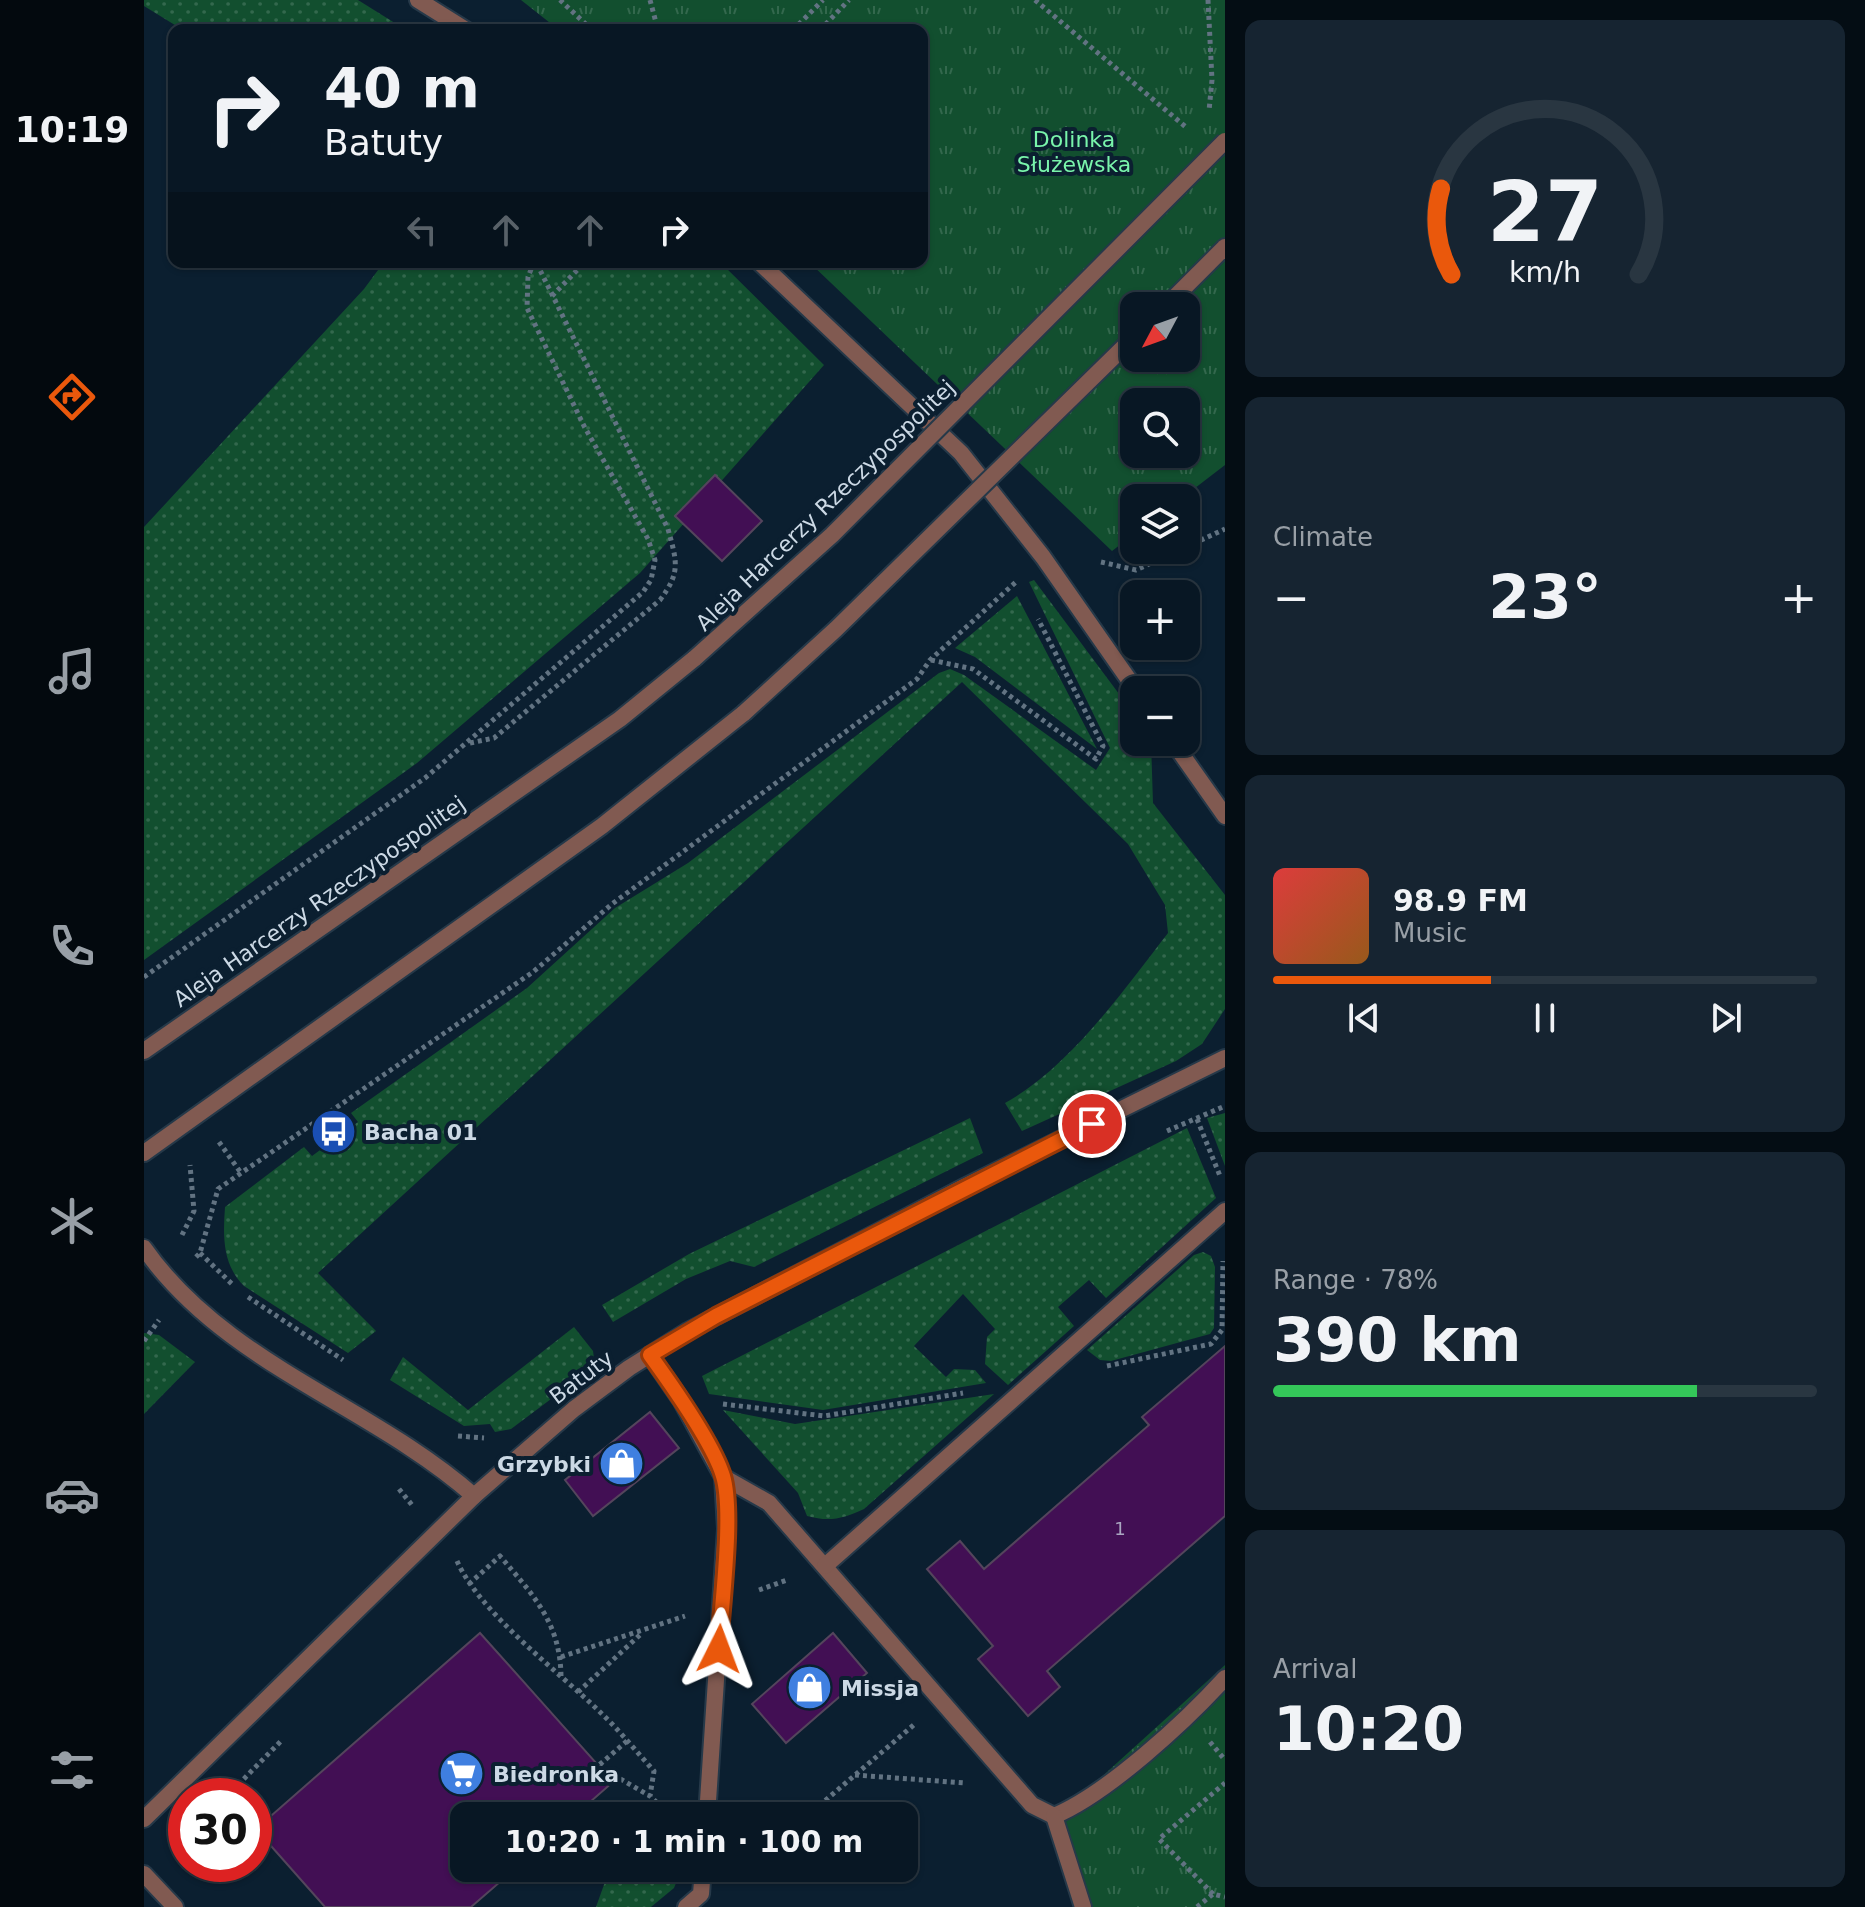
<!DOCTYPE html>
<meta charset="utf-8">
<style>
body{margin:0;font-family:"DejaVu Sans",sans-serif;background:#162431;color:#f1f3f6;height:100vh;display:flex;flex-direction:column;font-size:30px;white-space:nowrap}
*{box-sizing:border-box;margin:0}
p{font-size:26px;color:#989fa6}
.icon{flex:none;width:44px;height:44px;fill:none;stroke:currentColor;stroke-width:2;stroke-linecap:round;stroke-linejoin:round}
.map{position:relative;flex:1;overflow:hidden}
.panel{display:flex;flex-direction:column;gap:20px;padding:20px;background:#040d14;width:640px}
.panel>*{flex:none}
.banner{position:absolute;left:24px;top:24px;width:760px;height:244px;border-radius:16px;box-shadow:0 2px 6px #0004,0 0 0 2px #293641;background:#081724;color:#f1f3f6;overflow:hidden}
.needle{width:52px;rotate:229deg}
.controls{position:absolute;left:976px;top:292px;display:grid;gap:16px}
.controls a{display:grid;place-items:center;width:80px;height:80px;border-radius:16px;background:#081724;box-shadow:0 2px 6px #0004,0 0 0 2px #293641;font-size:40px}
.speed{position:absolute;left:24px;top:1778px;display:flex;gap:16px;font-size:40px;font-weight:700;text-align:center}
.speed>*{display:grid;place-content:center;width:104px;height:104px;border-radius:50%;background:#081724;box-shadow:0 2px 6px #0004,0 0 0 2px #293641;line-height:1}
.speed .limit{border:12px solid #d22;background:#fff;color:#111}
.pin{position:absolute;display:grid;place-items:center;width:68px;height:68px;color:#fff;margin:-34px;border:4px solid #fff;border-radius:50%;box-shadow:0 2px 8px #0007}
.me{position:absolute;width:88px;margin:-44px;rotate:3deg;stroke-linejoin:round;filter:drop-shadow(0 0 6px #0008)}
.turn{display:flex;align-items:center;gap:28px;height:168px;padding:0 24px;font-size:36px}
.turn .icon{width:104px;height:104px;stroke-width:2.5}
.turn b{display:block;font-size:56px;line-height:68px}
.lanes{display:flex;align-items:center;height:76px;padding:0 24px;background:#0003;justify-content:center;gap:40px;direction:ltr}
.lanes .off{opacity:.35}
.big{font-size:60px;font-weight:700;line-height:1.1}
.panel .widget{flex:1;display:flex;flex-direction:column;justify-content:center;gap:12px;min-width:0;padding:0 28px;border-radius:16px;background:#162431}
.panel .dial{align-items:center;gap:0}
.dial svg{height:208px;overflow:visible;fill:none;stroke:#293641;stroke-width:7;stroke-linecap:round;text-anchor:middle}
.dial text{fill:#f1f3f6;stroke:none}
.song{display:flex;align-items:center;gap:24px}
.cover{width:96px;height:96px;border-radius:12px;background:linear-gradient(135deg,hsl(0 70% 55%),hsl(30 70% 35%))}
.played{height:8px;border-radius:4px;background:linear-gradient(90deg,#ea580c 40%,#293641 40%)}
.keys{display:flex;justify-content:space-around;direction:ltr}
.heat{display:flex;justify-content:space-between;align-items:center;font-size:44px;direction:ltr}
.charge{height:12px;border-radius:6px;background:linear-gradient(90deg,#34c759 78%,#293641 0)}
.trip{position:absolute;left:306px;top:1802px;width:468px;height:80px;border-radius:16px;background:#081724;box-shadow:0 2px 6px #0004,0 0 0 2px #293641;font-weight:700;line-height:80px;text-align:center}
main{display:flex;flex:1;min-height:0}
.tab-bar{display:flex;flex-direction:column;width:144px;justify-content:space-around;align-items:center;background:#03090e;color:#989fa6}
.tab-bar .icon{width:56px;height:56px}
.tab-bar .active{color:#ea580c}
.tab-bar b{font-size:36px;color:#f1f3f6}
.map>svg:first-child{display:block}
.grass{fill:url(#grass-dots)}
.park{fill:url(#park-tufts);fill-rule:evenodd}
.building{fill:#420f54;stroke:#54455c;stroke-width:2}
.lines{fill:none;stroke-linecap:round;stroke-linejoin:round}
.minor-casing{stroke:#263949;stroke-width:20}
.tertiary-casing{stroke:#263949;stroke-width:20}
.path{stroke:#627382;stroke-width:5;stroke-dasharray:4 4;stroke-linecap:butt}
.minor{stroke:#815a51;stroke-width:16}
.tertiary{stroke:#815a51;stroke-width:16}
.tertiary-bridge-casing{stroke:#263949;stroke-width:20;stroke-linecap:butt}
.tertiary-bridge{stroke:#815a51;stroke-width:16}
.route-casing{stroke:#983908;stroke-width:20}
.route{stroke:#ea580c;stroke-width:14}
.labels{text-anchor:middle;stroke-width:8;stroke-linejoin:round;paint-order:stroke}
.number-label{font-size:18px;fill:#aaa6c1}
.park-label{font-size:22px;fill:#79f4ab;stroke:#0b1f30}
.street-label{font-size:22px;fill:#ccd9e5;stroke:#0b1f30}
.poi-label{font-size:22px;font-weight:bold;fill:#ccd9e5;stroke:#0b1f30;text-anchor:start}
</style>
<main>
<nav class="tab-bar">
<b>10:19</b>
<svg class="icon active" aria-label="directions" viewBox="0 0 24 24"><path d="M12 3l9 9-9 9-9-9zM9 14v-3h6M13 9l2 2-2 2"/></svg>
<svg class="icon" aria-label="music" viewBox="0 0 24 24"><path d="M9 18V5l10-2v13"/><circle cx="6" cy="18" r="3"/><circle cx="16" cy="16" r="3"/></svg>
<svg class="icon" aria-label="phone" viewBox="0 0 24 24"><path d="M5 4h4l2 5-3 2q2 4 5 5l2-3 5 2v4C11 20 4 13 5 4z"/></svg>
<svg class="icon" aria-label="climate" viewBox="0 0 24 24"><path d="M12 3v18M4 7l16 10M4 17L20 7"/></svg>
<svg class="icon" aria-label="car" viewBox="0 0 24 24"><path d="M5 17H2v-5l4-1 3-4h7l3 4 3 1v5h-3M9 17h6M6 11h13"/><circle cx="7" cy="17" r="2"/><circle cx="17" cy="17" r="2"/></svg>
<svg class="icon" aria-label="filters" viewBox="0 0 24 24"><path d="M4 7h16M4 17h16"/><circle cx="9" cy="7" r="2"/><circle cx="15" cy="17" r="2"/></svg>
</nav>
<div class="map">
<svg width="1081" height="1907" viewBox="0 0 1081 1907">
<defs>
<pattern id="grass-dots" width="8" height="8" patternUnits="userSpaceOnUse" patternTransform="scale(2)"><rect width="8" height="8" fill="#124f2f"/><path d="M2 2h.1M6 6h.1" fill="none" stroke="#33684d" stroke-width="1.8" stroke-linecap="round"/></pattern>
<pattern id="park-tufts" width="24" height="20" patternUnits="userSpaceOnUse" patternTransform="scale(2)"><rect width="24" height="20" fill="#124f2f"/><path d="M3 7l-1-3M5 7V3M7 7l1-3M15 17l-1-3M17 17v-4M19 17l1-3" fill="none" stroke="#33684d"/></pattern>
</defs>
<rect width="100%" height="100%" fill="#0b1f30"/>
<!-- grass -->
<g class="grass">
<path d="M0,0H214L262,30H39L0,6Z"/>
<path d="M240,262H576L680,365L496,573L273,763L0,960V527L220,289Z"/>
<path d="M890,580L990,714V742H1007L1009,803L1081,895V1009L1058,1044L1032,1061L878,1131L861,1103C926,1067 979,991 1024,933L1021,905L984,844L818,682L174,1273L232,1331L204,1353L100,1286C78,1264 79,1236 81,1207L160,1147L168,1156L214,1122L207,1113L383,988L471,908L544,863L795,673L806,669L820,675L952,770L966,748L885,582Z"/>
<path d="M873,596L953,749L831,657L811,648Z"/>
<path d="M1081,1113V1166L1063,1118Z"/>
<path d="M826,1118L839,1153L610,1267L586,1261L542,1279L469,1322L458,1305L545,1254Z"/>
<path d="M1043,1128L1072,1198L962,1298L945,1280L914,1307L930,1326L864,1385L841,1364L843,1337L851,1329L819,1294L770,1346L802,1377L810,1369L831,1370L842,1383L679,1410L565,1394L558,1376Z"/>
<path d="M1059,1252L1067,1256L1071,1267L1070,1328L1066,1334L967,1361L956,1360L943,1350L1050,1255Z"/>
<path d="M430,1327L449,1351L451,1366L367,1429L351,1432L346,1424L320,1426L246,1380L259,1357L324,1410Z"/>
<path d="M0,1333L15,1335L51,1362L0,1414Z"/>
<path d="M850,1394L720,1509C699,1519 685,1522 663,1516L654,1493L579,1410L651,1424Z"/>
<path d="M466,1868H538L530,1888L507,1907H452Z"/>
</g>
<!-- park -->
<g class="park">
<path d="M377,0H1081V465L1038,498H990V534L968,551L665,262H778V30H415ZM990,306H1042V358H990ZM990,402H1042V454H990Z"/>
<path d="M1081,1665V1907H946L910,1820Z"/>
</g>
<!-- building -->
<g class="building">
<path d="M571,475L618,521L578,561L531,516Z"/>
<path d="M1081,1346V1516L903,1671L916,1687L884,1716L834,1659L849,1646L783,1569L816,1541L840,1569L1005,1425L998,1417Z"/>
<path d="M506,1412L535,1448L449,1516L421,1480Z"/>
<path d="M336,1633L469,1782L430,1816H320V1868H372L327,1907H181L112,1829Z"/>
<path d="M689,1633L723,1673L642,1743L608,1704Z"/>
</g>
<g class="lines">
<defs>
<g id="minor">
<path d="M274,0L322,30"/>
<path d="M615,262L817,453L899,557L992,690"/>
<path d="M1029,742L1081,816"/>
<path d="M0,1248C81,1364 227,1405 330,1496"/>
<path d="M506,1355L537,1400L579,1477L625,1503L888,1805L910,1816C963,1794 1042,1721 1081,1678"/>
<path d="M681,1566L1081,1211"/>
<path d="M563,1816L582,1529L579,1477"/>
<path d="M910,1816L939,1907"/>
<path d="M0,1819L330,1496L430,1409L485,1368L544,1331L820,1187L1081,1058"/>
<path d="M0,1874L31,1907"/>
<path d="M542,1907L557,1894L559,1868"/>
</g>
<g id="tertiary">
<path d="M1022,306L1081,247"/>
<path d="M0,1051L476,719L551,658"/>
<path d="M0,1153L458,826L600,713"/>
</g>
</defs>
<!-- minor casing -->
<use href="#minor" class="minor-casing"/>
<!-- tertiary casing -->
<use href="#tertiary" class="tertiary-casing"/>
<!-- path -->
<g class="path">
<path d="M416,0L448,30"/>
<path d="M506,0L514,30"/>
<path d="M891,0L1043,128"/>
<path d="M1064,0L1068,80L1065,111"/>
<path d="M649,30L679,0"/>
<path d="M676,30L705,0"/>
<path d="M408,296L441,262"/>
<path d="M1042,547L1081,529"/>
<path d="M957,562L992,570L1036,550"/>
<path d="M787,660L829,669L952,759L959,746L894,619"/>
<path d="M326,743L350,738L516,600C537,572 533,562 524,529L392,262"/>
<path d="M0,977L281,778L499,592L507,580L511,560L504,539L440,426L383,308L384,277L390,262"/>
<path d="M1053,1119L1076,1176"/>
<path d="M1023,1131L1081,1106"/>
<path d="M75,1142L97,1173"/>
<path d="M38,1235L50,1211L46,1165"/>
<path d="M56,1253L90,1286"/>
<path d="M52,1257L56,1253L74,1189L389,972L468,904L773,679L786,660L873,581"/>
<path d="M104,1297L199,1360"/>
<path d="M0,1341L15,1320"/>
<path d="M963,1366L1067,1344L1078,1330L1079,1261"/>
<path d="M579,1404L680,1416L819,1393"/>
<path d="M314,1436L340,1438"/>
<path d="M255,1489L268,1505"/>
<path d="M313,1561C336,1613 414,1671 456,1712C475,1730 492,1751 510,1771L506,1796L526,1815"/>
<path d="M325,1584L356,1556C389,1595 417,1623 417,1678"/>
<path d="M615,1590L643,1580"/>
<path d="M417,1657L541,1616"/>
<path d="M434,1692L498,1633"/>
<path d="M483,1741L454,1766L506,1796"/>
<path d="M1066,1742L1081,1760"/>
<path d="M711,1775L821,1783"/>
<path d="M83,1796L138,1740"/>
<path d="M663,1816L772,1723"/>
<path d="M29,1852L42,1838"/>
<path d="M1069,1894L1015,1839L1081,1783"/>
<path d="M1053,1907L1069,1894L1081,1897"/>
</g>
<!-- minor -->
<use href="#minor" class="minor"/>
<!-- tertiary -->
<use href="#tertiary" class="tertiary"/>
<defs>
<g id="tertiary-bridge">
<path d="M551,658L688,535L1081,141"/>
<path d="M600,713L692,629L990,337"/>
</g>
</defs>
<!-- tertiary-bridge casing -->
<use href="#tertiary-bridge" class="tertiary-bridge-casing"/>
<!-- tertiary-bridge -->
<use href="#tertiary-bridge" class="tertiary-bridge"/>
</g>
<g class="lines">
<defs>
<path id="route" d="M575,1649C577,1607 590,1513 579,1476C569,1443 527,1384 506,1355L572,1316L948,1124"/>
</defs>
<!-- route casing -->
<use href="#route" class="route-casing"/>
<!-- route -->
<use href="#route" class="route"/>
</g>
<!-- icons -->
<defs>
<symbol id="bus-disc" viewBox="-11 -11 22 22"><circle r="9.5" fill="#1a4fb4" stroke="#0b1f30"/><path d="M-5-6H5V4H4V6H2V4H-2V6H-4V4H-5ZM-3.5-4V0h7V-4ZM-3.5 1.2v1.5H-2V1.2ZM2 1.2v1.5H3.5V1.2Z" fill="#fff"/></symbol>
<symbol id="shop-disc" viewBox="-11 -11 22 22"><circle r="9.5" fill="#3f7fe0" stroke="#0b1f30"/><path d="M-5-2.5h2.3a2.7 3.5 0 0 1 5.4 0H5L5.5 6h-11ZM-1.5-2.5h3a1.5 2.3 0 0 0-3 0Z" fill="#fff"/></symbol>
<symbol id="supermarket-disc" viewBox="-11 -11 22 22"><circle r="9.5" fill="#3f7fe0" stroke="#0b1f30"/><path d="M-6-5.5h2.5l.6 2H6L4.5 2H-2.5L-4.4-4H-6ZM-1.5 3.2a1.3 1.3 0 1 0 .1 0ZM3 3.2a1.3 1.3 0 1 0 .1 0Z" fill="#fff"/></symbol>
</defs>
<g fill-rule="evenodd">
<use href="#bus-disc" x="164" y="1106" width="51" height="51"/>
<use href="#shop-disc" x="452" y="1438" width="51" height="51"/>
<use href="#shop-disc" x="640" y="1662" width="51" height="51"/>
<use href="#supermarket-disc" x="292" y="1748" width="51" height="51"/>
</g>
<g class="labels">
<!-- number labels -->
<g class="number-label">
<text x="976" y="1535">1</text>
</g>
<!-- park labels -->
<g class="park-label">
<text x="930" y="147">Dolinka<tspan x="930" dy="25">Służewska</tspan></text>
</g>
<!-- street labels -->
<g class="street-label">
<text transform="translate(681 505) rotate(-44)" y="8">Aleja Harcerzy Rzeczypospolitej</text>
<text transform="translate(175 901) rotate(-35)" y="8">Aleja Harcerzy Rzeczypospolitej</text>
<text transform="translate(437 1377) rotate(-37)" y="8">Batuty</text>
</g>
<!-- poi labels -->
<g class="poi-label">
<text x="220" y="1140">Bacha 01</text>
<text x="447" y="1472" text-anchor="end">Grzybki</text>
<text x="697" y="1696">Missja</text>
<text x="349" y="1782">Biedronka</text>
</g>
</g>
</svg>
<div class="controls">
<a><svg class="needle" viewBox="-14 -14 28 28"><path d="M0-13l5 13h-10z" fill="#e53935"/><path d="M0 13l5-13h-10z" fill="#989fa6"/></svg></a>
<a><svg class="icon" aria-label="search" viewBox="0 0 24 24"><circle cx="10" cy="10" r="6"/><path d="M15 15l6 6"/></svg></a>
<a><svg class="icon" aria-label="layers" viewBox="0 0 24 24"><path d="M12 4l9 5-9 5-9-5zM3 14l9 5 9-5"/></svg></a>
<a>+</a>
<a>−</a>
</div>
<div class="speed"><div class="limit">30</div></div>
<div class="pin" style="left:948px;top:1124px;background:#d93025"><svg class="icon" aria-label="arrive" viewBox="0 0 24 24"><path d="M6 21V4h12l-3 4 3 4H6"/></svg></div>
<svg class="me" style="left:575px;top:1649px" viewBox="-20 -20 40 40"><path d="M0-17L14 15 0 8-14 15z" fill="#ea580c" stroke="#fff" stroke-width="4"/></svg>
<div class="trip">10:20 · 1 min · 100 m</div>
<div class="banner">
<div class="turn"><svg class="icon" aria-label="right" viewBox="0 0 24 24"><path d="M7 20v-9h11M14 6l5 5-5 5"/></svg><div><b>40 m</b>Batuty</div></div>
<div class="lanes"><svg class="icon off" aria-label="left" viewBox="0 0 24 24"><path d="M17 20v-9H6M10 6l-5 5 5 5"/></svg><svg class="icon off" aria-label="ahead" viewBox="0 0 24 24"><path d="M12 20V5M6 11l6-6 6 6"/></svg><svg class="icon off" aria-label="ahead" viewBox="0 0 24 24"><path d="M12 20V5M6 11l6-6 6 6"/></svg><svg class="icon" aria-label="right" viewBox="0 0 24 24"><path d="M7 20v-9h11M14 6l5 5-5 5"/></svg></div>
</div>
</div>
<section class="panel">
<div class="widget dial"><svg viewBox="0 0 100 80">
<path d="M14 69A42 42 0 1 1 86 69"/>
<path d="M14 69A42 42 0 0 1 10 36" stroke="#ea580c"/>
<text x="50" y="56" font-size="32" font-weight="700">27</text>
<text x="50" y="72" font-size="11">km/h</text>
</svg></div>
<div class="widget"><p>Climate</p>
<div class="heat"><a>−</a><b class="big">23°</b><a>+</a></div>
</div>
<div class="widget">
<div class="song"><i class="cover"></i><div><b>98.9 FM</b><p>Music</p></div></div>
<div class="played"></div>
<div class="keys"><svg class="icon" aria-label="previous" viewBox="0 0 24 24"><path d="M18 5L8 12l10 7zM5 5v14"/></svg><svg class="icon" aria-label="pause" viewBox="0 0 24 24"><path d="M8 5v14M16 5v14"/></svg><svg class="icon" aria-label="next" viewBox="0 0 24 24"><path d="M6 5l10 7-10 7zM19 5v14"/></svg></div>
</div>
<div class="widget"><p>Range · 78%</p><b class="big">390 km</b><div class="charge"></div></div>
<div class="widget"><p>Arrival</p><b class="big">10:20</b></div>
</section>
</main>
